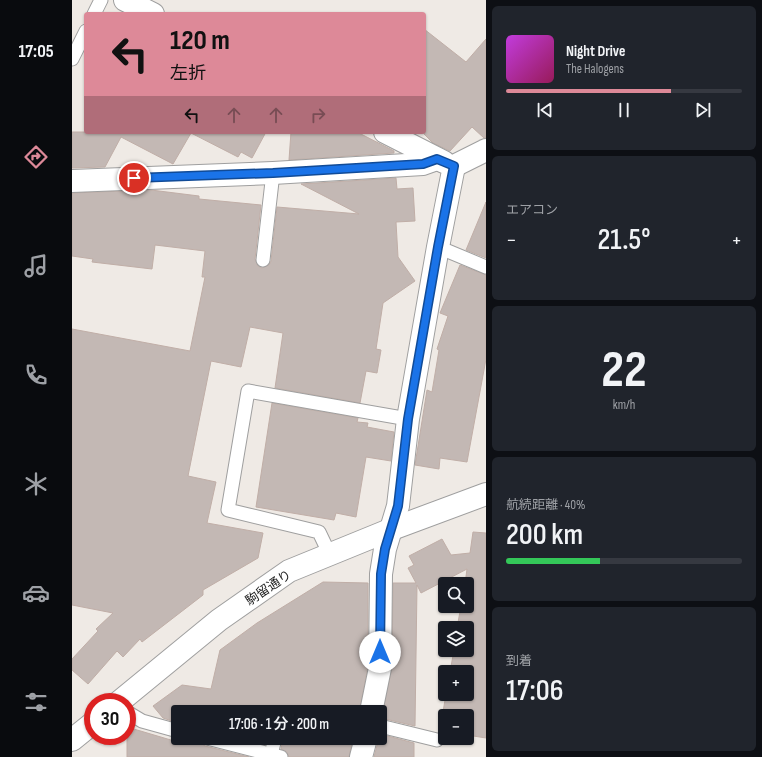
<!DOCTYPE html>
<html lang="ja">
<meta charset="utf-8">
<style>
body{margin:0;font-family:"Sofia Sans Condensed","Noto Sans JP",sans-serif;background:#20242c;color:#f1f3f6;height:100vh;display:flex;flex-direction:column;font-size:15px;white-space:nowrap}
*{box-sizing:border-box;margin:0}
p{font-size:13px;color:#9ea1a6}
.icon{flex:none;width:22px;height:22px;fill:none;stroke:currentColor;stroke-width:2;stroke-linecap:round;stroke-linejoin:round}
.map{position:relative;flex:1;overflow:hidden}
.sheet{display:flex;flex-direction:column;gap:6px;padding:6px;background:#0d0f14;width:276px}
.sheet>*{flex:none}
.banner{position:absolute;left:12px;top:12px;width:342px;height:122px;border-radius:4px;box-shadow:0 1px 3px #0004;background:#dd8998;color:#111;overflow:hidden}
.fabs{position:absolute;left:366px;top:577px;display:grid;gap:8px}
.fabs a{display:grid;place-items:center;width:36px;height:36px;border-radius:4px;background:#171b24;box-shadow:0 1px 3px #0004;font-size:20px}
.speed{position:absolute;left:12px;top:693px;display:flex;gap:8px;font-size:20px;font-weight:700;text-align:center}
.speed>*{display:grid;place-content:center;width:52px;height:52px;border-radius:50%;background:#171b24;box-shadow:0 1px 3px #0004;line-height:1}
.speed .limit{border:6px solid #d22;background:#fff;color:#111}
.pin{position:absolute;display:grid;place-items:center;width:34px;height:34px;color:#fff;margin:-17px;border:2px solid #fff;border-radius:50%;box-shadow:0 1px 4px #0007}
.me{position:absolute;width:44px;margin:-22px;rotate:0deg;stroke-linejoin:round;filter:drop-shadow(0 0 3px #0008)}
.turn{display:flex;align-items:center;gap:14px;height:84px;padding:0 20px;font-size:18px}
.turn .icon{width:52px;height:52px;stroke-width:2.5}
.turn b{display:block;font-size:28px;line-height:34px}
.lanes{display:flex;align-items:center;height:38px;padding:0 20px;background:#0003;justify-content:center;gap:20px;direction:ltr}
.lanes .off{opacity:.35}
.big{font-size:30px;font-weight:600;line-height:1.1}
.sheet .tile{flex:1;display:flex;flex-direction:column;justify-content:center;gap:6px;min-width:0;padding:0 14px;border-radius:6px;background:#20242c}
.sheet .dial{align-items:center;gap:0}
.dial b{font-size:52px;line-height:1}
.song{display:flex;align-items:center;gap:12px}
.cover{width:48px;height:48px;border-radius:6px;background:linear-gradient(135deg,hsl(290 70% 55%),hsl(330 70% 35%))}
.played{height:4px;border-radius:2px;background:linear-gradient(90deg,#dd8998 70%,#363941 70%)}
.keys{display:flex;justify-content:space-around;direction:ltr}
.heat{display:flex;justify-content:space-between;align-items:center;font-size:22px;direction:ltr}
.charge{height:6px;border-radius:3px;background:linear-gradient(90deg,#34c759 40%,#363941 0)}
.trip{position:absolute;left:99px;top:705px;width:216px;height:40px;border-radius:4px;background:#171b24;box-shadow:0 1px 3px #0004;font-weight:600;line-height:40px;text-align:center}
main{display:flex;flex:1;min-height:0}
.dock{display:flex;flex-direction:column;width:72px;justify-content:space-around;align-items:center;background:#090b0e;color:#9ea1a6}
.dock .icon{width:28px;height:28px}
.dock .active{color:#dd8998}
.dock b{font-size:18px;color:#f1f3f6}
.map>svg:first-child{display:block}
.building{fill:#c3b8b4;stroke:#c0aea7}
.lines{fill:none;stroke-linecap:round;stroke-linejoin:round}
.service-casing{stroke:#9f9f9f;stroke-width:15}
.minor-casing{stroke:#9f9f9f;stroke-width:24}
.tertiary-casing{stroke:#9f9f9f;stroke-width:24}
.service{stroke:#fff;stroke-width:13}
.minor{stroke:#fff;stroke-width:22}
.tertiary{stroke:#fff;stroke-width:22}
.route-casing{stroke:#114b97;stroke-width:10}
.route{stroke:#1a73e8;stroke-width:7}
.labels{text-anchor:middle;stroke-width:3.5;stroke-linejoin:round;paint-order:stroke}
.street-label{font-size:13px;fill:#1e1e1e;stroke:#fff}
</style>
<main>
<nav class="dock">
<b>17:05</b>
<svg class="icon active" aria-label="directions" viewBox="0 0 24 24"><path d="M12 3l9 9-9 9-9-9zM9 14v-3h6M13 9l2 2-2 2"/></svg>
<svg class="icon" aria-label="music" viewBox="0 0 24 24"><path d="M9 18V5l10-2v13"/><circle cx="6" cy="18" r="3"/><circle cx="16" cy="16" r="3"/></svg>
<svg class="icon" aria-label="phone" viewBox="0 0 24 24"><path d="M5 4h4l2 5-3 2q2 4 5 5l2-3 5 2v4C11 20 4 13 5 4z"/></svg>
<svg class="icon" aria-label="climate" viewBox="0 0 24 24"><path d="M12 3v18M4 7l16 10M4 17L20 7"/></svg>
<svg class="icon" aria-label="car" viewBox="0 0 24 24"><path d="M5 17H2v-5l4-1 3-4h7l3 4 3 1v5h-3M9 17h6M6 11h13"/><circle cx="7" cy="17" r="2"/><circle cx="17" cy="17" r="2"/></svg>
<svg class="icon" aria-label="filters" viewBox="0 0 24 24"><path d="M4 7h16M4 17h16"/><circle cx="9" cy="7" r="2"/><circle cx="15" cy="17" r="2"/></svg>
</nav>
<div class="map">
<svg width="414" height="757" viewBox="0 0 414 757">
<rect width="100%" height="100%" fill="#efeae5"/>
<!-- building -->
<g class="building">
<path d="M352,29L394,62L414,39V138H412L400,127L378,151L361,143L352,134Z"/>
<path d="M0,132H194L180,158L169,152L166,157L119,133L101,164L49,137L33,167L0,168Z"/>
<path d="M219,132H285L322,151V153L217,160Z"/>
<path d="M324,178L325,189L341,188L343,221L324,222L326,257L343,281L311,303L304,349L309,350L305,373L294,371L288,403L203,388L211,333L178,327L169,367L139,361L116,476L144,482L135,523L191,533L186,558L131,590V595L70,642L68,639L51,657L45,651L16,684L0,670V659L26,631L24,629L41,613L0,605V329L118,351L133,277H130L133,251L83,245L80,269L20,262L21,259L0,256V193L79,190L127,196V199L189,205L183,259L186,266L190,268L197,265L199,261L205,207L287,214L229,184Z"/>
<path d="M414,202V258L394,250Z"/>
<path d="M388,265L414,275V359L395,462L368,458L367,469L343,465L355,390L360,392L367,350L365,349L376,316L368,313Z"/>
<path d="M200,403L286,418L285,422L296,423L295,427L322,432L319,461L294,457L284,517L264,513L262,520L184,507Z"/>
<path d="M401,532L414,533V738L395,735V716H373V731L368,730L374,694H395V672H378L382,650H395V628H385L389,606H395V584H393L395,569L349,593L345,585L343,726L309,718L320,668L321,583H344L336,568L342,565L337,556L370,539L379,555L398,553Z"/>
<path d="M251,582L296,583V667L287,712H106V723L91,718L81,706L110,685L139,689L148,650L185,623Z"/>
<path d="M55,727L109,743L105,739L127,738L129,743L133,746L177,757H55Z"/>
<path d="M308,734L342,743V757H302Z"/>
<path d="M167,738H195L193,745Z"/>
<path d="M211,738H281L277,757H217L215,752L209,749Z"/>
</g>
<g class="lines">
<defs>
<g id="service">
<path d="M22,14L29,0"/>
<path d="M0,59L14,31"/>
<path d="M366,247L414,267"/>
<path d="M191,260L201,173"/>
<path d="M258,555L247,532L156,510L176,391L336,419"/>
<path d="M55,712L70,721L106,731"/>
<path d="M308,726L365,740"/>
<path d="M135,738L209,757"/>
<path d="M199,755L203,738"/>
</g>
<g id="minor">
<path d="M53,0L81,14"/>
<path d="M313,132L372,162"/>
<path d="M382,166L414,150"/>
<path d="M0,181L201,173L351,164L365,159"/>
<path d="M299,712L308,668L309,574L313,549L326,506L336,419L366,247L382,166"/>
<path d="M289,757L294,738"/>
</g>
<g id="tertiary">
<path d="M47,702L147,620L217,571L320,529L414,494"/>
<path d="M0,740L21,723"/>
</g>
</defs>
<!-- service casing -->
<use href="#service" class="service-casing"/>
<!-- minor casing -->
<use href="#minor" class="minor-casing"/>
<!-- tertiary casing -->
<use href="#tertiary" class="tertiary-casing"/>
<!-- service -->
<use href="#service" class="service"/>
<!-- minor -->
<use href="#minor" class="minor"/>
<!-- tertiary -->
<use href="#tertiary" class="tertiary"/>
</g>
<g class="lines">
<defs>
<path id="route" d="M62,178L201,173L351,164L365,159L382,166L366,247L336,419L326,506L313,549L309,574L308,652"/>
</defs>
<!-- route casing -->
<use href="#route" class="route-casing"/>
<!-- route -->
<use href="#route" class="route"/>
</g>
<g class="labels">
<!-- street labels -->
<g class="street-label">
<text transform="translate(196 587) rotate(-34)" y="5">駒留通り</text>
</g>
</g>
</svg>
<div class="fabs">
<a><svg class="icon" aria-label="search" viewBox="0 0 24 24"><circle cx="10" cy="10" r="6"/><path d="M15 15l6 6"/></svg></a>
<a><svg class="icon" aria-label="layers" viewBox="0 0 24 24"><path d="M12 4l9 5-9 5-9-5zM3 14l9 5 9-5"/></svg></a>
<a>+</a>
<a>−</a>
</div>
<div class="speed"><div class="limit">30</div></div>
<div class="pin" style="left:62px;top:178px;background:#d93025"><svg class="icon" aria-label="arrive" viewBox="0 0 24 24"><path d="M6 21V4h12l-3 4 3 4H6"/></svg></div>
<svg class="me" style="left:308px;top:652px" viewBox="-20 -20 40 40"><circle r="19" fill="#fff"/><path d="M0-13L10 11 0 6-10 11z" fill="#1a73e8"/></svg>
<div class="trip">17:06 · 1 分 · 200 m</div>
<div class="banner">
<div class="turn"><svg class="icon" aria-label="left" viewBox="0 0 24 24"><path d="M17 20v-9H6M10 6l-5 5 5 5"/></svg><div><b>120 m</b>左折</div></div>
<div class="lanes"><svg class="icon" aria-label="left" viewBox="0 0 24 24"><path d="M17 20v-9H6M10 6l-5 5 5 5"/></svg><svg class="icon off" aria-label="ahead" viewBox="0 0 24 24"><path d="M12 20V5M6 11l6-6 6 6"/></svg><svg class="icon off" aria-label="ahead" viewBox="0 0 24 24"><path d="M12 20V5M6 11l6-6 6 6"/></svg><svg class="icon off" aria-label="right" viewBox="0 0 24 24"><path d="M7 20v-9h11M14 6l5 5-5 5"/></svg></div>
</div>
</div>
<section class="sheet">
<div class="tile">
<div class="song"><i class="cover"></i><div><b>Night Drive</b><p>The Halogens</p></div></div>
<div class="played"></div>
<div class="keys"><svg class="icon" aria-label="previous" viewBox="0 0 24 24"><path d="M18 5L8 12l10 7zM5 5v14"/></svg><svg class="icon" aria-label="pause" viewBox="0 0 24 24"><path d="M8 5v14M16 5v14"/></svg><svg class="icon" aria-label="next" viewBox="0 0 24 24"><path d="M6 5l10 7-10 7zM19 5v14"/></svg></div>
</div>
<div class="tile"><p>エアコン</p>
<div class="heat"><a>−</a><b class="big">21.5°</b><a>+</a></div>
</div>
<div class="tile dial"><b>22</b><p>km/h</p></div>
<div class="tile"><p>航続距離 · 40%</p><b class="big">200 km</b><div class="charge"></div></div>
<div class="tile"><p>到着</p><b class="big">17:06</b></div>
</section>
</main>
